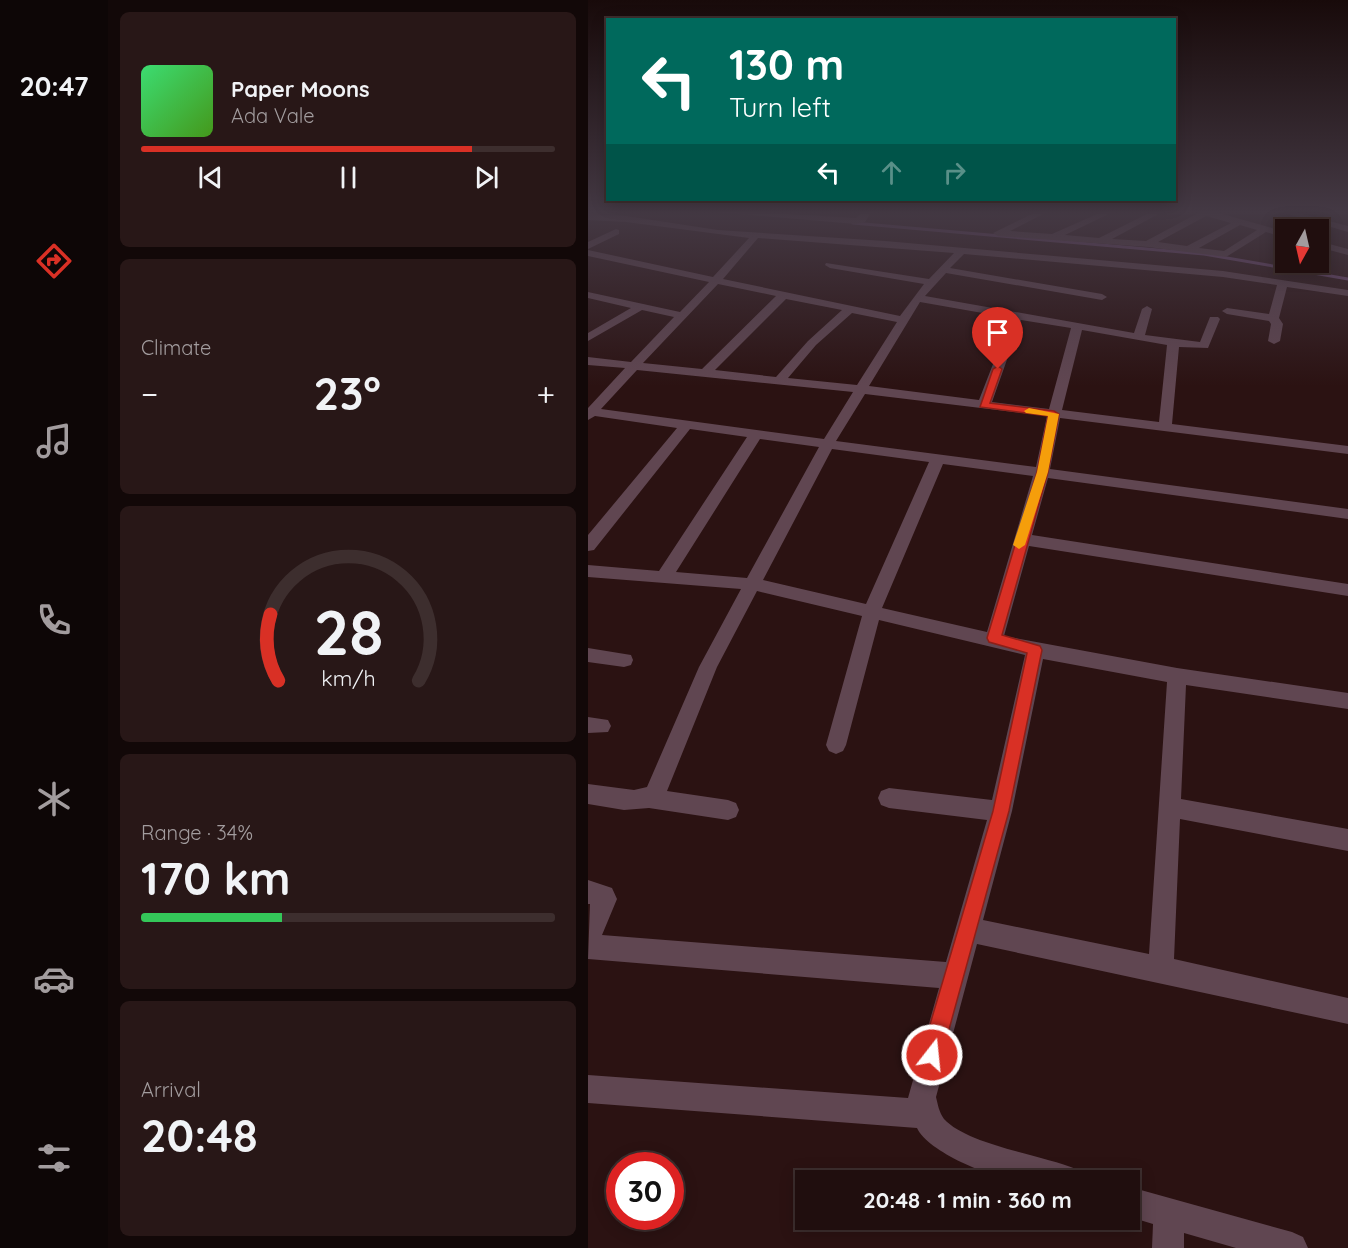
<!DOCTYPE html>
<meta charset="utf-8">
<style>
body{margin:0;font-family:Quicksand,sans-serif;background:#281717;color:#f1f3f6;height:100vh;display:flex;flex-direction:column;font-size:22px;white-space:nowrap}
*{box-sizing:border-box;margin:0}
p{font-size:20px;color:#a29c9e}
.icon{flex:none;width:33px;height:33px;fill:none;stroke:currentColor;stroke-width:2;stroke-linecap:round;stroke-linejoin:round}
.map{position:relative;flex:1;overflow:hidden}
.sheet{display:flex;flex-direction:column;gap:12px;padding:12px;background:#120808;width:480px}
.sheet>*{flex:none}
.guide{position:absolute;left:18px;top:18px;width:570px;height:183px;border-radius:0px;box-shadow:0 3px 15px #0003,0 0 0 2px #3d2e2e;background:#00695c;color:#fff;overflow:hidden}
.needle{width:39px;rotate:188deg}
.fabs{position:absolute;left:687px;top:219px;display:grid;gap:12px}
.fabs a{display:grid;place-items:center;width:54px;height:54px;border-radius:0px;background:#200e0e;box-shadow:0 3px 15px #0003,0 0 0 2px #3d2e2e;font-size:30px}
.speed{position:absolute;left:18px;top:1152px;display:flex;gap:12px;font-size:30px;font-weight:700;text-align:center}
.speed>*{display:grid;place-content:center;width:78px;height:78px;border-radius:50%;background:#200e0e;box-shadow:0 3px 15px #0003,0 0 0 2px #3d2e2e;line-height:1}
.speed .limit{border:9px solid #d22;background:#fff;color:#111}
.pin{position:absolute;display:grid;place-items:center;width:51px;height:51px;color:#fff;margin:-62px -26px;border-radius:50% 50% 50% 0;rotate:-45deg;box-shadow:0 0 6px #0007}
.pin .icon{rotate:45deg}
.me{position:absolute;width:66px;margin:-33px;rotate:16deg;stroke-linejoin:round;filter:drop-shadow(0 0 4px #0008)}
.turn{display:flex;align-items:center;gap:21px;height:126px;padding:0 24px;font-size:27px}
.turn .icon{width:78px;height:78px;stroke-width:2.5}
.turn b{display:block;font-size:42px;line-height:51px}
.lanes{display:flex;align-items:center;height:57px;padding:0 24px;background:#0003;justify-content:center;gap:30px;direction:ltr}
.lanes .off{opacity:.35}
.big{font-size:45px;font-weight:700;line-height:1.1}
.sheet .widget{flex:1;display:flex;flex-direction:column;justify-content:center;gap:9px;min-width:0;padding:0 21px;border-radius:9px;background:#281717}
.sheet .dial{align-items:center;gap:0}
.dial svg{height:156px;overflow:visible;fill:none;stroke:#3d2e2e;stroke-width:7;stroke-linecap:round;text-anchor:middle}
.dial text{fill:#f1f3f6;stroke:none}
.song{display:flex;align-items:center;gap:18px}
.cover{width:72px;height:72px;border-radius:9px;background:linear-gradient(135deg,hsl(140 70% 55%),hsl(100 70% 35%))}
.played{height:6px;border-radius:3px;background:linear-gradient(90deg,#d93025 80%,#3d2e2e 80%)}
.keys{display:flex;justify-content:space-around;direction:ltr}
.heat{display:flex;justify-content:space-between;align-items:center;font-size:33px;direction:ltr}
.charge{height:9px;border-radius:4px;background:linear-gradient(90deg,#34c759 34%,#3d2e2e 0)}
.trip{position:absolute;left:207px;top:1170px;width:345px;height:60px;border-radius:0px;background:#200e0e;box-shadow:0 3px 15px #0003,0 0 0 2px #3d2e2e;font-weight:700;line-height:60px;text-align:center}
main{display:flex;flex:1;min-height:0}
.dock{display:flex;flex-direction:column;width:108px;justify-content:space-around;align-items:center;background:#0d0606;color:#a29c9e}
.dock .icon{width:42px;height:42px}
.dock .active{color:#d93025}
.dock b{font-size:27px;color:#f1f3f6}
.map>svg:first-child{display:block}
.lines{fill:none;stroke-linecap:round;stroke-linejoin:round}
.stream{stroke:#744d7a;stroke-width:3}
.minor{fill:#604651;fill-rule:evenodd}
.route{fill:#d93025;stroke:#8d1f18;stroke-width:1.5}
.slow{fill:#f59e0b}
</style>
<main>
<nav class="dock">
<b>20:47</b>
<svg class="icon active" aria-label="directions" viewBox="0 0 24 24"><path d="M12 3l9 9-9 9-9-9zM9 14v-3h6M13 9l2 2-2 2"/></svg>
<svg class="icon" aria-label="music" viewBox="0 0 24 24"><path d="M9 18V5l10-2v13"/><circle cx="6" cy="18" r="3"/><circle cx="16" cy="16" r="3"/></svg>
<svg class="icon" aria-label="phone" viewBox="0 0 24 24"><path d="M5 4h4l2 5-3 2q2 4 5 5l2-3 5 2v4C11 20 4 13 5 4z"/></svg>
<svg class="icon" aria-label="climate" viewBox="0 0 24 24"><path d="M12 3v18M4 7l16 10M4 17L20 7"/></svg>
<svg class="icon" aria-label="car" viewBox="0 0 24 24"><path d="M5 17H2v-5l4-1 3-4h7l3 4 3 1v5h-3M9 17h6M6 11h13"/><circle cx="7" cy="17" r="2"/><circle cx="17" cy="17" r="2"/></svg>
<svg class="icon" aria-label="filters" viewBox="0 0 24 24"><path d="M4 7h16M4 17h16"/><circle cx="9" cy="7" r="2"/><circle cx="15" cy="17" r="2"/></svg>
</nav>
<section class="sheet">
<div class="widget">
<div class="song"><i class="cover"></i><div><b>Paper Moons</b><p>Ada Vale</p></div></div>
<div class="played"></div>
<div class="keys"><svg class="icon" aria-label="previous" viewBox="0 0 24 24"><path d="M18 5L8 12l10 7zM5 5v14"/></svg><svg class="icon" aria-label="pause" viewBox="0 0 24 24"><path d="M8 5v14M16 5v14"/></svg><svg class="icon" aria-label="next" viewBox="0 0 24 24"><path d="M6 5l10 7-10 7zM19 5v14"/></svg></div>
</div>
<div class="widget"><p>Climate</p>
<div class="heat"><a>−</a><b class="big">23°</b><a>+</a></div>
</div>
<div class="widget dial"><svg viewBox="0 0 100 80">
<path d="M14 69A42 42 0 1 1 86 69"/>
<path d="M14 69A42 42 0 0 1 10 35" stroke="#d93025"/>
<text x="50" y="56" font-size="32" font-weight="700">28</text>
<text x="50" y="72" font-size="11">km/h</text>
</svg></div>
<div class="widget"><p>Range · 34%</p><b class="big">170 km</b><div class="charge"></div></div>
<div class="widget"><p>Arrival</p><b class="big">20:48</b></div>
</section>
<div class="map">
<svg width="760" height="1248" viewBox="0 0 760 1248">
<rect width="100%" height="100%" fill="#2b1212"/>
<g class="lines">
<!-- stream -->
<g class="stream">
<path d="M130,211L156,213"/>
<path d="M265,223L616,254L760,279"/>
</g>
<!-- minor -->
<g class="minor">
<path d="M148,211L268,218L276,211H284L277,222L268,224L152,214Z"/>
<path d="M450,211H461L422,231L464,234L516,211H527L477,235L511,238L565,211H576L524,239L558,241L614,211H624L698,232V238L678,232L638,257L560,247L410,236L405,233ZM618,216L643,223L599,246L570,242ZM652,225L669,230L636,251L611,248Z"/>
<path d="M689,211H703L760,226V232Z"/>
<path d="M0,214L38,216L130,230L297,241L635,271L760,290V296L699,287L691,318L695,324L692,341L686,344L680,341L683,324L681,321L639,314L634,311L639,308L681,314L689,285L635,277L376,254L362,268L514,294L519,297L514,300L358,273L337,296L546,333L554,309L559,306L564,309L557,335L612,342L622,317H630L632,319L620,348L591,347L584,424L760,446V454L472,418L462,469L760,509V519L460,478L444,535L760,584V596L441,546L416,636L589,668L760,693V709L598,685L593,799L760,829V851L592,819L586,959L760,998V1024L389,944L348,1097C350,1105 351,1112 356,1119C380,1145 454,1155 488,1169L492,1180C472,1180 451,1182 431,1180C405,1179 340,1152 329,1128L0,1103V1075L320,1098L351,988L0,959L2,904H0V880L24,888L29,899L14,935L358,962L399,820L301,808L293,805L290,798L293,791L301,788L404,800L437,655L291,620L258,745L255,751L248,754L241,751L238,745L274,616L169,591L129,667L79,791L140,800L148,803L151,810L148,817L140,820L61,808L36,810L0,804V784L46,790L59,787L111,667L153,589L0,577V565L71,571L159,437L102,429L6,550L0,551V535L89,428L7,416L0,420V408L37,368L0,365V357L43,362L86,317L54,310L0,341V333L43,308L0,298V292L92,312L121,282L0,256V250L125,277L161,238L38,222L0,220ZM170,238L366,253L341,279L238,263L237,265L242,268L336,284L312,316L135,279ZM130,284L188,296L114,369L55,363ZM198,299L254,310L220,341L188,377L127,370ZM332,302L423,318L391,400L281,386ZM264,313L309,322L269,385L200,378L228,345ZM433,320L483,328L461,409L404,402ZM494,330L579,345L571,422L474,410ZM49,370L265,392L236,439L13,409ZM277,394L459,416L448,467L248,441ZM172,439L231,447L159,578L88,572ZM244,449L341,462L278,604L175,580ZM355,464L445,476L399,632L294,608ZM455,659L579,682L561,954L395,920L424,811Z"/>
<path d="M28,229L31,230V234L0,249V242Z"/>
<path d="M730,241L760,249V255L730,247Z"/>
<path d="M0,648L43,655L45,660L43,665L36,667L0,662Z"/>
<path d="M0,717L20,720L23,726L20,732L0,733Z"/>
<path d="M542,1187L704,1232L715,1237L720,1248H648L596,1233V1248H564L565,1224L542,1217Z"/>
</g>
</g>
<!-- sky -->
<linearGradient id="sky" x2="0" y2="1"><stop stop-color="#180a0a"/><stop offset="0.55" stop-color="#443944"/><stop offset="1" stop-color="#443944" stop-opacity="0"/></linearGradient>
<rect width="760" height="386" fill="url(#sky)"/>
<!-- route -->
<path class="route" d="M410,366L414,369L402,403L466,411L471,414L460,472L414,635L452,646L454,650L421,811L354,1055L351,1063L344,1066L336,1063L333,1055L405,811L439,653L401,642L399,638L449,472L460,416L392,407L405,369Z"/>
<!-- slow -->
<path class="slow" d="M441,408L471,414L460,472L437,545L431,549L425,545L449,472L460,416L438,413L436,411Z"/>
</svg>
<div class="fabs">
<a><svg class="needle" viewBox="-14 -14 28 28"><path d="M0-13l5 13h-10z" fill="#e53935"/><path d="M0 13l5-13h-10z" fill="#a29c9e"/></svg></a>
</div>
<div class="speed"><div class="limit">30</div></div>
<div class="pin" style="left:410px;top:369px;background:#d93025"><svg class="icon" aria-label="arrive" viewBox="0 0 24 24"><path d="M6 21V4h12l-3 4 3 4H6"/></svg></div>
<svg class="me" style="left:344px;top:1055px" viewBox="-20 -20 40 40"><circle r="17" fill="#d93025" stroke="#fff" stroke-width="3"/><path d="M0-11L8 9 0 5-8 9z" fill="#fff"/></svg>
<div class="trip">20:48 · 1 min · 360 m</div>
<div class="guide">
<div class="turn"><svg class="icon" aria-label="left" viewBox="0 0 24 24"><path d="M17 20v-9H6M10 6l-5 5 5 5"/></svg><div><b>130 m</b>Turn left</div></div>
<div class="lanes"><svg class="icon" aria-label="left" viewBox="0 0 24 24"><path d="M17 20v-9H6M10 6l-5 5 5 5"/></svg><svg class="icon off" aria-label="ahead" viewBox="0 0 24 24"><path d="M12 20V5M6 11l6-6 6 6"/></svg><svg class="icon off" aria-label="right" viewBox="0 0 24 24"><path d="M7 20v-9h11M14 6l5 5-5 5"/></svg></div>
</div>
</div>
</main>
